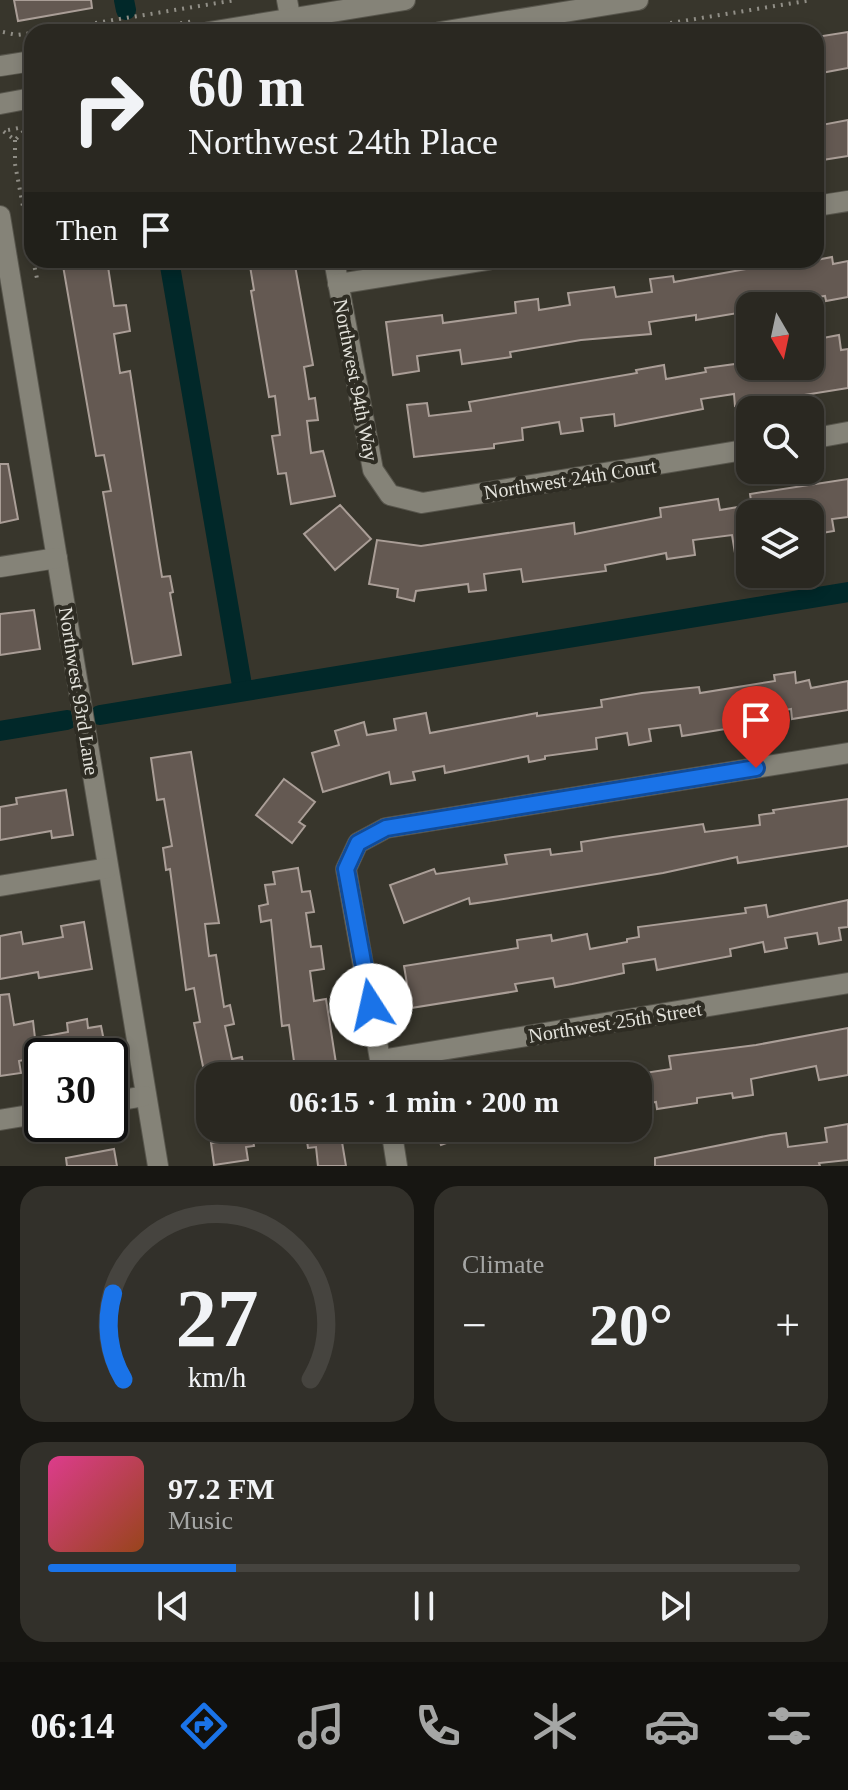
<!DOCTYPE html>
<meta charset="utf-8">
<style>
body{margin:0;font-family:Georgia,serif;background:#32302a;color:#f1f3f6;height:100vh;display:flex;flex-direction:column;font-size:30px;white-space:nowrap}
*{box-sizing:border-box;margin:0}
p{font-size:26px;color:#a5a6a5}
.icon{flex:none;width:44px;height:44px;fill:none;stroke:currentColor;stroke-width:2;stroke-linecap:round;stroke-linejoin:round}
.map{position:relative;height:1166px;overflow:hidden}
.drawer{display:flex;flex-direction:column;gap:20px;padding:20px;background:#171612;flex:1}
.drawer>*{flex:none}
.hud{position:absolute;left:24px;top:24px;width:800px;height:244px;border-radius:24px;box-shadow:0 4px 12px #0003,0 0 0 2px #46443f;background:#2a2821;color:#f1f3f6;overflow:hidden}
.needle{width:52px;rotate:171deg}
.buttons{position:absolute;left:736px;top:292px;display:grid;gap:16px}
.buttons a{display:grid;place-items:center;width:88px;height:88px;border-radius:16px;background:#2a2821;box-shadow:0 4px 12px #0003,0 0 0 2px #46443f;font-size:40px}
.speed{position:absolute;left:24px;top:1038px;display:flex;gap:16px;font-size:40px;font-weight:700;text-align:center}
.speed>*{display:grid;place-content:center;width:104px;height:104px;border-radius:50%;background:#2a2821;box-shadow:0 4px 12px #0003,0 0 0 2px #46443f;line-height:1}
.speed .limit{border:4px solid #111;border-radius:12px;background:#fff;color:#111}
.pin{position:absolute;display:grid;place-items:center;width:68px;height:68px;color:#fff;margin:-82px -34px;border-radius:50% 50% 50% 0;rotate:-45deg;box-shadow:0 0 8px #0007}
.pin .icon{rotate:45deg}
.me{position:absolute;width:88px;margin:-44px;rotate:350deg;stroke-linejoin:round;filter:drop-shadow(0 0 6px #0008)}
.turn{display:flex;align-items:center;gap:28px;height:168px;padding:0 32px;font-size:36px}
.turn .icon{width:104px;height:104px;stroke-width:2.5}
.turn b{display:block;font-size:56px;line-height:68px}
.then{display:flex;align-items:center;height:76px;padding:0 32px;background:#0003;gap:16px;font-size:30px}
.big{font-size:60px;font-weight:700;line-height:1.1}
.drawer .card{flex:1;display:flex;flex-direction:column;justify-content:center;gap:12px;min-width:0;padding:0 28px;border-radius:24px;background:#32302a}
.drawer .dial{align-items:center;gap:0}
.dial svg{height:208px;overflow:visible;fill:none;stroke:#46443f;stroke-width:7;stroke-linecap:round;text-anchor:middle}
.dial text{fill:#f1f3f6;stroke:none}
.song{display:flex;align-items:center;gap:24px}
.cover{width:96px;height:96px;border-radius:12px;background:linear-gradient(135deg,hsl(330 70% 55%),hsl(20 70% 35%))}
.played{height:8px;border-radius:4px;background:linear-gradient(90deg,#1a73e8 25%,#46443f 25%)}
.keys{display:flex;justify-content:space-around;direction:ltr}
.heat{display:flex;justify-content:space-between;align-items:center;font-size:44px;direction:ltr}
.drawer .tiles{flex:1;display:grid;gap:20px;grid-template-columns:1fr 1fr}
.card:last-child{grid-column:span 2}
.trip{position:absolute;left:196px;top:1062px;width:456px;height:80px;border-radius:24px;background:#2a2821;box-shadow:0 4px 12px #0003,0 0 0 2px #46443f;font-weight:700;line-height:80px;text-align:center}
.dock{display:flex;height:128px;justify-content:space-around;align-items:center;background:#11100d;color:#a5a6a5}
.dock .icon{width:56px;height:56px}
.dock .active{color:#1a73e8}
.dock b{font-size:36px;color:#f1f3f6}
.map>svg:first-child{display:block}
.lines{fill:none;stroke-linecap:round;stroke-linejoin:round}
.canal{stroke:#012829;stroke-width:20}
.building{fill:#645952;stroke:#aa9e97;stroke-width:2}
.minor-casing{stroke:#57554c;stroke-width:22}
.tertiary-casing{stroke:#57554c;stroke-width:22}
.path{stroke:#918f87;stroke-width:4;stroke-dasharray:2 6;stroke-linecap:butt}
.minor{stroke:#858378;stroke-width:20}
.tertiary{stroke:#858378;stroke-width:20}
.route-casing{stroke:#114b97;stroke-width:20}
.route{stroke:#1a73e8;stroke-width:14}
.labels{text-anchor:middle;stroke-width:8;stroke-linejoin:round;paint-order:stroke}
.street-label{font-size:20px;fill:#e4e3dc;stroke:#2e2c23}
</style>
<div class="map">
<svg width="848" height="1166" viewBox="0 0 848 1166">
<rect width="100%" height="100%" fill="#38362c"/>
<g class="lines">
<!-- canal -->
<g class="canal">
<path d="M124,0L126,10"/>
<path d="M169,260L243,691"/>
<path d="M100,715L848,592"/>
<path d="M0,731L67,720"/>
</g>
</g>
<!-- building -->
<g class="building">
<path d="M14,0H91L92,8L18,21Z"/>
<path d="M848,32V68L816,74V37Z"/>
<path d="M848,120V156L816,161V126Z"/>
<path d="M832,257L833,264L848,261V297L826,301L825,296L764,306H743L744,312L696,320V315L649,322L651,334L581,340L510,352L511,357L462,364L460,350L417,356L419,371L393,375L386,322L442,315L443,323L516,313L515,302L538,299L539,310L570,305L568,293L614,287L616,297L652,292L650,279L673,276L674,282L790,261V265Z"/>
<path d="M62,260H107L114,306L126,305L130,331L114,334L120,373L130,371L157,546L162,577L170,576L173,592L170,593L181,655L133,664L103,492L111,491L104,455L96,456Z"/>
<path d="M249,260H294L313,365L304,367L309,399L315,398L318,420L307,421L311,453L323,451L335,496L291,504L286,473L278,474L272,436L280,435L275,396L269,397L251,291L254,290Z"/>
<path d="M839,335L841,350L848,349V388L735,406L734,394L701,399L703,409L615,426L614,414L581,418L583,431L561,434L559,422L522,428L523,440L494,444V448L414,457L407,405L427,403L429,416L471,411L469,402L637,373L636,370L664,365L666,379L706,372L705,368L750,362V366H816L812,340Z"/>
<path d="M0,464H8L18,519L0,523Z"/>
<path d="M848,479V517L832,519L834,531L810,535V514H753L750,494Z"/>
<path d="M718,499L720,510L750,505V550L735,553L732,535L693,540L695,555L667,559L666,553L605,565L606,571L523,582L521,569L484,574L486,590L469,592L468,584L416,591L414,601L397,597L398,589L369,584L377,540L421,546L574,523L575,534L661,517L660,508Z"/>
<path d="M340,505L371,539L335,570L304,534Z"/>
<path d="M34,610L40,649L0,655V614Z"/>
<path d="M795,672L796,683L809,680L811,688L848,681V710L792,719L791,709L736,719L738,727L682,736L680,725L649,729L651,741L629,745L627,733L596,738L597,749L545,756V759L529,762L528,756L445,773L444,766L413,772L415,780L391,784L389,772L323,792L312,753L339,745L335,731L364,722L367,735L396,730L394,719L426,713L430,733L537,713V716L602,707L601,700L642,693L699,687L700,693L775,681L774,675Z"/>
<path d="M191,752L219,923L205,924L209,956L216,955L224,1007L230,1005L234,1024L225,1026L232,1059L242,1057L245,1076H205L194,1023L200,1022L194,988L186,990L170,869L166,870L163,848L172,846L164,799L157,800L151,758Z"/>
<path d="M284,779L315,802L299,822L305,826L292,843L256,815Z"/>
<path d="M66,790L73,835L52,838L51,831L0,840V807L17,804L16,798Z"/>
<path d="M848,799V846L738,863L737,857L663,873L491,901L470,904L469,898L404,923L390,885L434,869L436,874L507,864L505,855L550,849L551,855L582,851L581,842L613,837L703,824L705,832L760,825L759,815L774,813L773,810Z"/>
<path d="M298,868L302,892L310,891L314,912L306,913L311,947L321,946L324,969L310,971L314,1001L326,999L338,1076H296L289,1025L282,1026L271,920L261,922L259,906L268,904L265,885L275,884L273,872Z"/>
<path d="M848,900V927L839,928L841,940L819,944L817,933L785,938L787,948L765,952L763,942L730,949L731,956L657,970L655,959L623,964L624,973L572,984L555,987L553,978L515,984L517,991L411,1008L404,966L518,948L517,940L551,935L552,941L587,934L590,949L627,942V939L639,937L638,927L746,913L745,908L766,905L768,917Z"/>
<path d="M84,922L92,969L39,978L38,972L0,979V936L21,932L23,944L63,937L61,926Z"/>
<path d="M9,994L14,1025L33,1021L35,1038L68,1032L67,1023L87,1019L88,1028L101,1026L107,1056H84L83,1053L42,1056L19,1061L21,1073L0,1076V995Z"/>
<path d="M848,1028V1075L819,1080L816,1066L751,1079L753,1095L733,1098L732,1093L697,1098V1103L657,1109L656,1102L638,1105V1074L671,1069L669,1056L756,1045Z"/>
<path d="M848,1124V1160L819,1163L820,1166H655V1158L771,1135L786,1133L788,1147L827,1142L825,1128Z"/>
<path d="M218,1128H251L254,1146L246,1147L248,1160L214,1165L211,1143L220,1142Z"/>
<path d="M305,1128H374L375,1137L342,1142L346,1166H318L316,1147L308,1148Z"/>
<path d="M435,1128H482L483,1130L441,1145Z"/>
<path d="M114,1149L117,1166H67L66,1158Z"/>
</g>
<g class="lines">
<defs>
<g id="minor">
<path d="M287,0L293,32"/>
<path d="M816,206L848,201"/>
<path d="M0,216L158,1166"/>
<path d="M334,260L373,470L390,495L422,503L750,449"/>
<path d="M338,284L488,260"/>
<path d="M810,439L848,432"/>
<path d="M0,567L57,558"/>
<path d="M0,886L108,868"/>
<path d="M381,1060L848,983"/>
<path d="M383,1076L346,869L358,843L386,828L848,753"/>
<path d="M110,1102L145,1096"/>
<path d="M0,1120L42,1113"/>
<path d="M391,1128L397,1166"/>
</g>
<g id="tertiary">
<path d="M209,32L405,0"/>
<path d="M440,32L638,0"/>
<path d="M0,66L32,61"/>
<path d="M0,104L32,98"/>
</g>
</defs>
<!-- minor casing -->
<use href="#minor" class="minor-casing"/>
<!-- tertiary casing -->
<use href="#tertiary" class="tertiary-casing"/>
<!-- path -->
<g class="path">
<path d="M3,32L17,35L32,33"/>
<path d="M40,32L236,0"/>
<path d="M125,32L195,21"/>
<path d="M615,32L812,0"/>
<path d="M29,126L15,140L3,131L29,126H32"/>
<path d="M15,140V164L32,254"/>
<path d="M33,260L38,283"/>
</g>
<!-- minor -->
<use href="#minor" class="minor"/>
<!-- tertiary -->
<use href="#tertiary" class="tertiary"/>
</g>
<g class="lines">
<defs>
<path id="route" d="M371,1005L346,869L358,843L386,828L756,768"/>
</defs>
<!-- route casing -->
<use href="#route" class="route-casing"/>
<!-- route -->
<use href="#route" class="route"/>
</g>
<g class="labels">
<!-- street labels -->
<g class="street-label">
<text transform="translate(356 380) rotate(79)" y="7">Northwest 94th Way</text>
<text transform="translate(570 479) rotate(-9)" y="7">Northwest 24th Court</text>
<text transform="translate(79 691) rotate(81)" y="7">Northwest 93rd Lane</text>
<text transform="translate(615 1022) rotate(-9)" y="7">Northwest 25th Street</text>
</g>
</g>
</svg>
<div class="buttons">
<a><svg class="needle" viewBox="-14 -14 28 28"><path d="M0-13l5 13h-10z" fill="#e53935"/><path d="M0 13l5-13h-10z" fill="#a5a6a5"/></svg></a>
<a><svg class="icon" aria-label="search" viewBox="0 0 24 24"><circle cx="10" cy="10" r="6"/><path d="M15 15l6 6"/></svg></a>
<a><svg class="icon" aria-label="layers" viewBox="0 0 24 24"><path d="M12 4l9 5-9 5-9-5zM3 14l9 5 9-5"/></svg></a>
</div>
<div class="speed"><div class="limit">30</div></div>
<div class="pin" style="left:756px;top:768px;background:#d93025"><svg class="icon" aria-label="arrive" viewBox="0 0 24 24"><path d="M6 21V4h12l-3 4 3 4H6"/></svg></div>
<svg class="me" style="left:371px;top:1005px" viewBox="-20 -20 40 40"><circle r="19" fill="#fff"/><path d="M0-13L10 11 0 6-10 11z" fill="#1a73e8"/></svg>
<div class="trip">06:15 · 1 min · 200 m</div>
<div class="hud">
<div class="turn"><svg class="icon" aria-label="right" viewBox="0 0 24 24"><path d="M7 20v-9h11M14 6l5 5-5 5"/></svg><div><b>60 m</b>Northwest 24th Place</div></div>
<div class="then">Then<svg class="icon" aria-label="arrive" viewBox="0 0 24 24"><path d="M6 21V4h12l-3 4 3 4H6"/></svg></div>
</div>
</div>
<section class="drawer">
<div class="tiles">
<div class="card dial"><svg viewBox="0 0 100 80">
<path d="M14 69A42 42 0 1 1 86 69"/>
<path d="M14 69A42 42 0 0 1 10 36" stroke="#1a73e8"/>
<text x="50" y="56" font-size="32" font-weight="700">27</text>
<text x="50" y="72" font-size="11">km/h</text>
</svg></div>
<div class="card"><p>Climate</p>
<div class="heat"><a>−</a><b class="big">20°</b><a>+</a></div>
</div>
<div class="card">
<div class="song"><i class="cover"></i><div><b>97.2 FM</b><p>Music</p></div></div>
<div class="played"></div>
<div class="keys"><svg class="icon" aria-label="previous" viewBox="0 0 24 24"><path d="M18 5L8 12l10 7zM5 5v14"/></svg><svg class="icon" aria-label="pause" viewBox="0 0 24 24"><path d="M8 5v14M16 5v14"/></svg><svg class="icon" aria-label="next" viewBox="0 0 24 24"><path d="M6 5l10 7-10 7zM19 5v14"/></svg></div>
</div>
</div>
</section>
<nav class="dock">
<b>06:14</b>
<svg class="icon active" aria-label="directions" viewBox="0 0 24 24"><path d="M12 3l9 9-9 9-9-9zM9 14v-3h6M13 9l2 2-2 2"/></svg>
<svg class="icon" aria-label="music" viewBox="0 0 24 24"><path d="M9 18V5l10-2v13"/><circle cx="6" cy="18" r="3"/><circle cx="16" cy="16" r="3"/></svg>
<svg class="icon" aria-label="phone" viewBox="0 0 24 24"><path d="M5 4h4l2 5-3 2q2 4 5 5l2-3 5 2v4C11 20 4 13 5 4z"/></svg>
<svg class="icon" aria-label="climate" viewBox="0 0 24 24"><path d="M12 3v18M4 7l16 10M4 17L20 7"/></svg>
<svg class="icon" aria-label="car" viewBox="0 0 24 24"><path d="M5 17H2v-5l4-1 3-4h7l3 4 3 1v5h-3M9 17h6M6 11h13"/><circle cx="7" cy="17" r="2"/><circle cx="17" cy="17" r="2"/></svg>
<svg class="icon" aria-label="filters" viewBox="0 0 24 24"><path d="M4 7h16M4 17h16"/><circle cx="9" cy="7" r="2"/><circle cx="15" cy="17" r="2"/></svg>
</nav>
